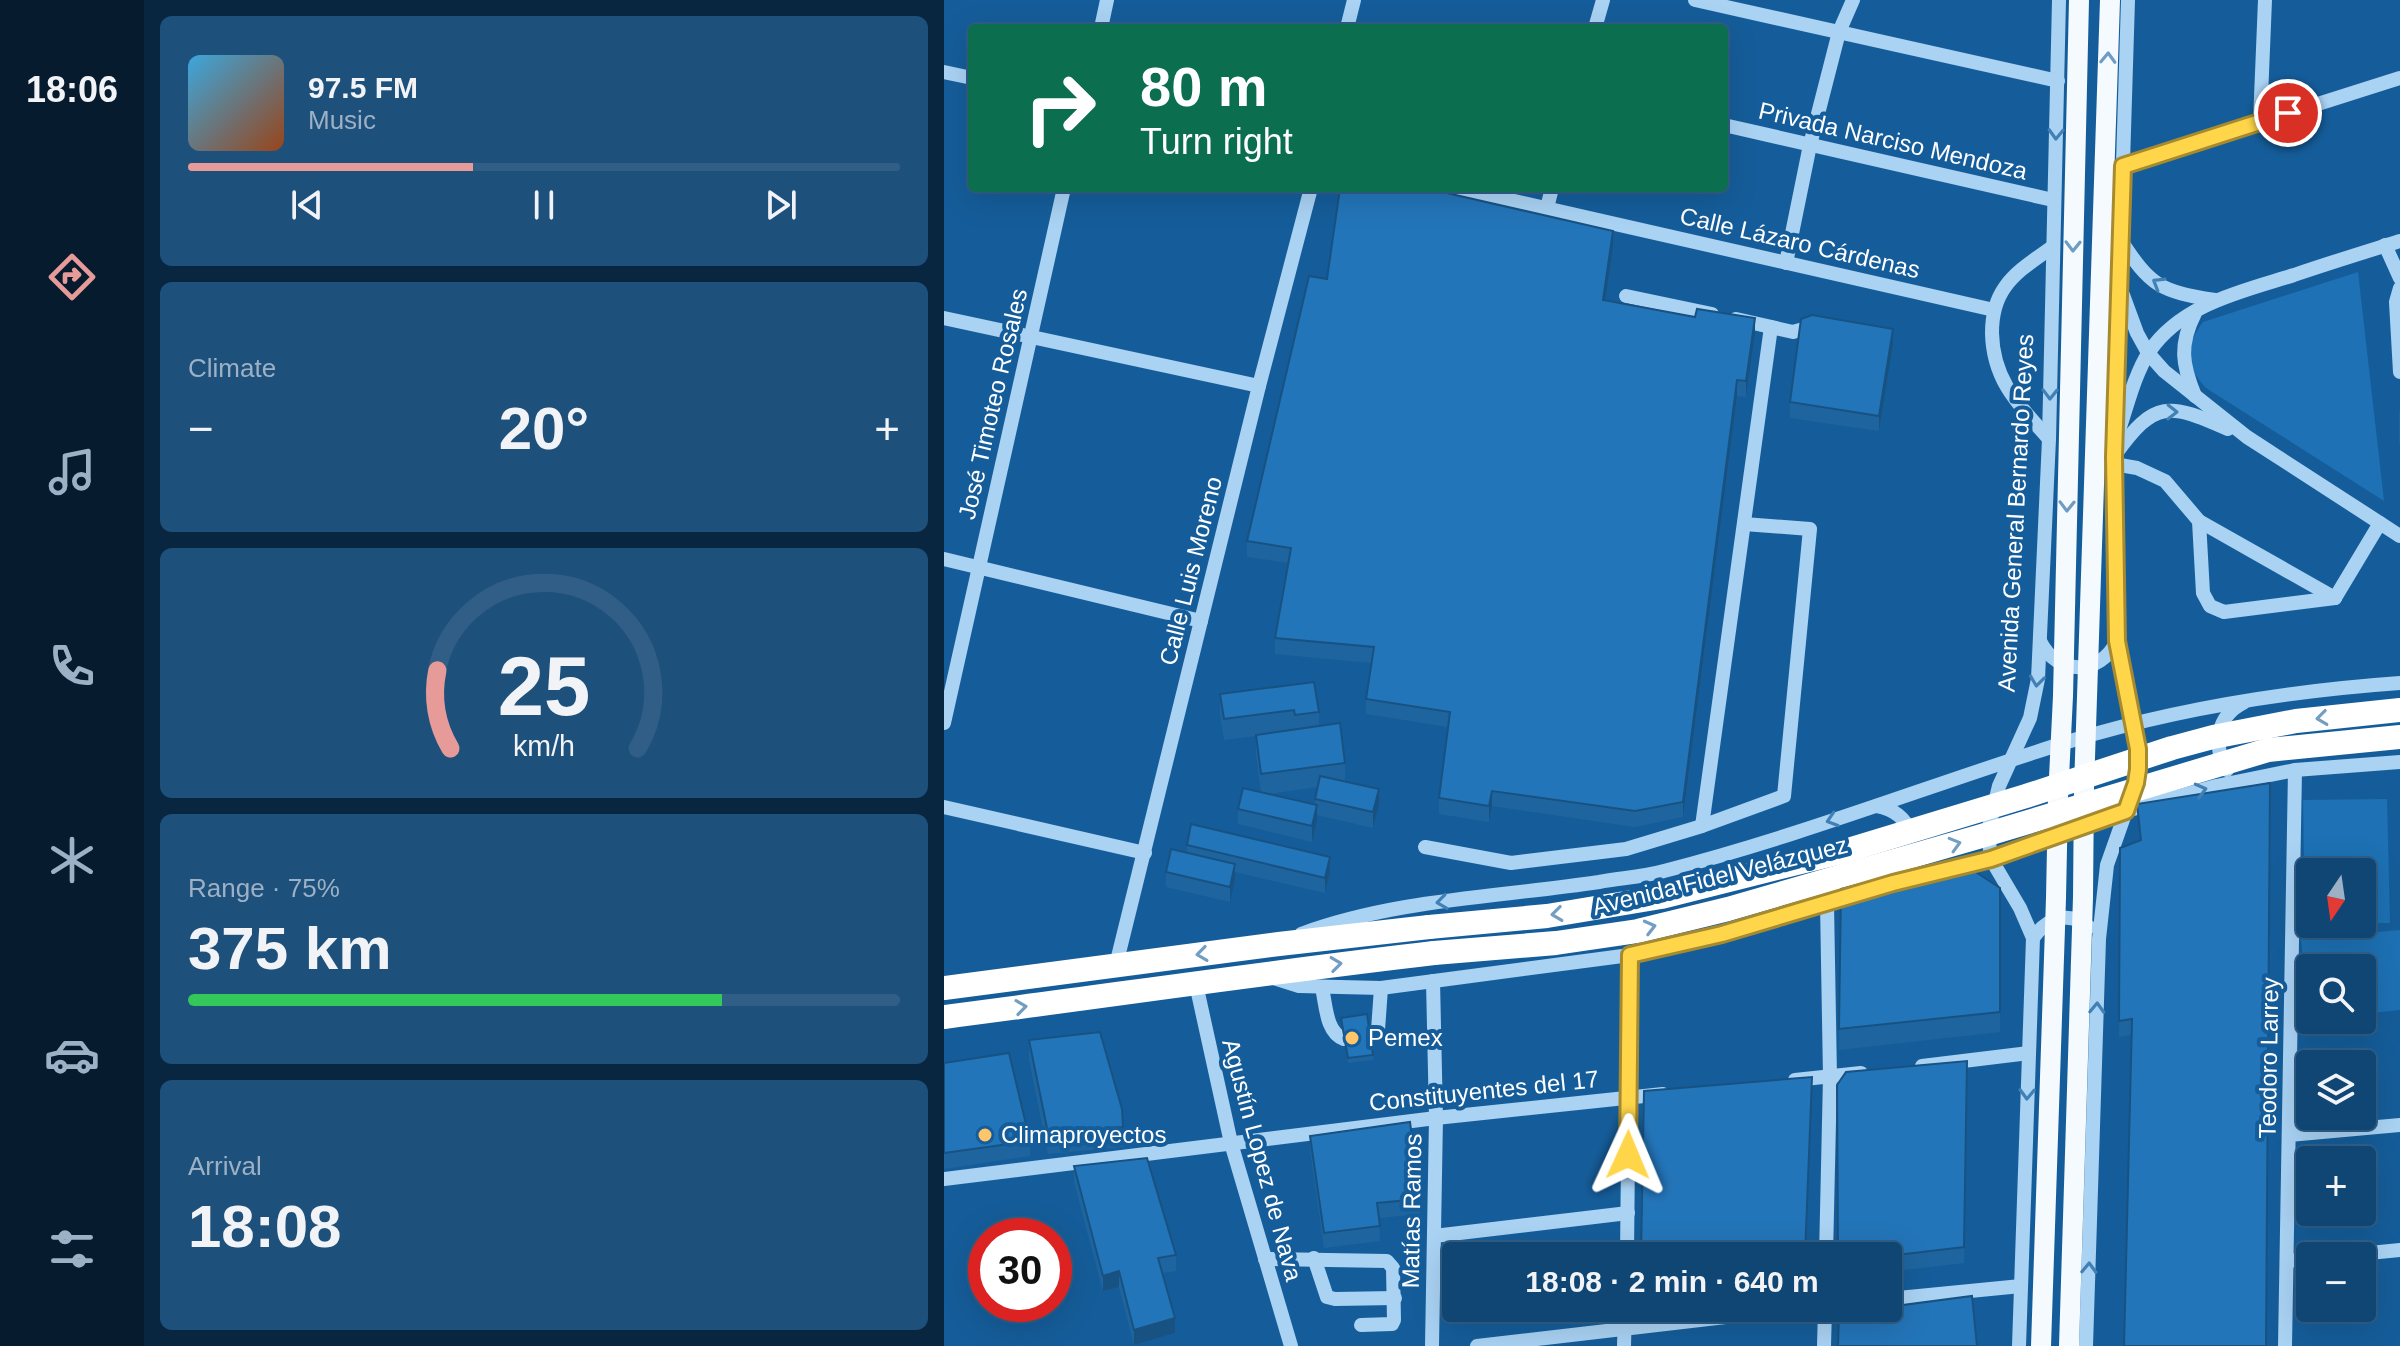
<!DOCTYPE html>
<meta charset="utf-8">
<style>
body{margin:0;font-family:Arial,sans-serif;background:#1e507c;color:#f1f3f6;height:100vh;display:flex;flex-direction:column;font-size:30px;white-space:nowrap}
*{box-sizing:border-box;margin:0}
p{font-size:26px;color:#9cb1c5}
.icon{flex:none;width:44px;height:44px;fill:none;stroke:currentColor;stroke-width:2;stroke-linecap:round;stroke-linejoin:round}
.map{position:relative;flex:1;overflow:hidden}
.panel{display:flex;flex-direction:column;gap:16px;padding:16px;background:#092640;width:800px}
.panel>*{flex:none}
.top-card{position:absolute;left:24px;top:24px;width:760px;height:168px;border-radius:8px;box-shadow:0 8px 32px #0002,0 0 0 2px #305e86;background:#0b6e4f;color:#fff;overflow:hidden}
.needle{width:52px;rotate:193deg}
.fabs{position:absolute;left:1352px;top:858px;display:grid;gap:16px}
.fabs a{display:grid;place-items:center;width:80px;height:80px;border-radius:8px;background:#104674;box-shadow:0 8px 32px #0002,0 0 0 2px #305e86;font-size:40px}
.speed{position:absolute;left:24px;top:1218px;display:flex;gap:16px;font-size:40px;font-weight:700;text-align:center}
.speed>*{display:grid;place-content:center;width:104px;height:104px;border-radius:50%;background:#104674;box-shadow:0 8px 32px #0002,0 0 0 2px #305e86;line-height:1}
.speed .limit{border:12px solid #d22;background:#fff;color:#111}
.pin{position:absolute;display:grid;place-items:center;width:68px;height:68px;color:#fff;margin:-34px;border:4px solid #fff;border-radius:50%;box-shadow:0 2px 8px #0007}
.me{position:absolute;width:88px;margin:-44px;rotate:1deg;stroke-linejoin:round;filter:drop-shadow(0 0 6px #0008)}
.turn{display:flex;align-items:center;gap:28px;height:168px;padding:0 40px;font-size:36px}
.turn .icon{width:104px;height:104px;stroke-width:2.5}
.turn b{display:block;font-size:56px;line-height:68px}
.big{font-size:60px;font-weight:600;line-height:1.1}
.panel .tile{flex:1;display:flex;flex-direction:column;justify-content:center;gap:12px;min-width:0;padding:0 28px;border-radius:12px;background:#1e507c}
.panel .dial{align-items:center;gap:0}
.dial svg{height:208px;overflow:visible;fill:none;stroke:#305e86;stroke-width:7;stroke-linecap:round;text-anchor:middle}
.dial text{fill:#f1f3f6;stroke:none}
.song{display:flex;align-items:center;gap:24px}
.cover{width:96px;height:96px;border-radius:12px;background:linear-gradient(135deg,hsl(200 70% 55%),hsl(20 70% 35%))}
.played{height:8px;border-radius:4px;background:linear-gradient(90deg,#e69b98 40%,#305e86 40%)}
.keys{display:flex;justify-content:space-around;direction:ltr}
.heat{display:flex;justify-content:space-between;align-items:center;font-size:44px;direction:ltr}
.charge{height:12px;border-radius:6px;background:linear-gradient(90deg,#34c759 75%,#305e86 0)}
.trip{position:absolute;left:498px;top:1242px;width:460px;height:80px;border-radius:8px;background:#104674;box-shadow:0 8px 32px #0002,0 0 0 2px #305e86;font-weight:600;line-height:80px;text-align:center}
main{display:flex;flex:1;min-height:0}
.dock{display:flex;flex-direction:column;width:144px;justify-content:space-around;align-items:center;background:#061c2e;color:#9cb1c5}
.dock .icon{width:56px;height:56px}
.dock .current{color:#e69b98}
.dock b{font-size:36px;color:#f1f3f6}
.map>svg:first-child{display:block}
.green{fill:#1d71b4}
.lines{fill:none;stroke-linecap:round;stroke-linejoin:round}
.minor{stroke:#a9d2f3;stroke-width:14}
.highway{stroke:#fff;stroke-width:24}
.major-bridge{stroke:#f5faff;stroke-width:20}
.highway-bridge{stroke:#fff;stroke-width:24}
.wall{fill:#1e659f;fill-rule:evenodd}
.shaded-wall{fill:#185282}
.building{fill:#2375b9;stroke:#185282;stroke-width:2}
.oneway{stroke:#6f9cc2}
.oneway2{stroke:#4180b5}
.oneway3{stroke:#739ec2}
.route-casing{stroke:#a68a30;stroke-width:20}
.route{stroke:#ffd54a;stroke-width:14}
.poi-dot{fill:#ffc56b;stroke:#155d9a;stroke-width:3}
.labels{text-anchor:middle;stroke-width:8;stroke-linejoin:round;paint-order:stroke}
.street-label{font-size:24px;fill:#fff;stroke:#155d9a}
.poi-label{font-size:24px;fill:#fff;stroke:#155d9a;text-anchor:start}
</style>
<main>
<nav class="dock">
<b>18:06</b>
<svg class="icon current" aria-label="directions" viewBox="0 0 24 24"><path d="M12 3l9 9-9 9-9-9zM9 14v-3h6M13 9l2 2-2 2"/></svg>
<svg class="icon" aria-label="music" viewBox="0 0 24 24"><path d="M9 18V5l10-2v13"/><circle cx="6" cy="18" r="3"/><circle cx="16" cy="16" r="3"/></svg>
<svg class="icon" aria-label="phone" viewBox="0 0 24 24"><path d="M5 4h4l2 5-3 2q2 4 5 5l2-3 5 2v4C11 20 4 13 5 4z"/></svg>
<svg class="icon" aria-label="climate" viewBox="0 0 24 24"><path d="M12 3v18M4 7l16 10M4 17L20 7"/></svg>
<svg class="icon" aria-label="car" viewBox="0 0 24 24"><path d="M5 17H2v-5l4-1 3-4h7l3 4 3 1v5h-3M9 17h6M6 11h13"/><circle cx="7" cy="17" r="2"/><circle cx="17" cy="17" r="2"/></svg>
<svg class="icon" aria-label="filters" viewBox="0 0 24 24"><path d="M4 7h16M4 17h16"/><circle cx="9" cy="7" r="2"/><circle cx="15" cy="17" r="2"/></svg>
</nav>
<section class="panel">
<div class="tile">
<div class="song"><i class="cover"></i><div><b>97.5 FM</b><p>Music</p></div></div>
<div class="played"></div>
<div class="keys"><svg class="icon" aria-label="previous" viewBox="0 0 24 24"><path d="M18 5L8 12l10 7zM5 5v14"/></svg><svg class="icon" aria-label="pause" viewBox="0 0 24 24"><path d="M8 5v14M16 5v14"/></svg><svg class="icon" aria-label="next" viewBox="0 0 24 24"><path d="M6 5l10 7-10 7zM19 5v14"/></svg></div>
</div>
<div class="tile"><p>Climate</p>
<div class="heat"><a>−</a><b class="big">20°</b><a>+</a></div>
</div>
<div class="tile dial"><svg viewBox="0 0 100 80">
<path d="M14 69A42 42 0 1 1 86 69"/>
<path d="M14 69A42 42 0 0 1 9 39" stroke="#e69b98"/>
<text x="50" y="56" font-size="32" font-weight="700">25</text>
<text x="50" y="72" font-size="11">km/h</text>
</svg></div>
<div class="tile"><p>Range · 75%</p><b class="big">375 km</b><div class="charge"></div></div>
<div class="tile"><p>Arrival</p><b class="big">18:08</b></div>
</section>
<div class="map">
<svg width="1456" height="1346" viewBox="0 0 1456 1346">
<rect width="100%" height="100%" fill="#155d9a"/>
<!-- green -->
<g class="green">
<path d="M1414,272L1440,501L1262,388C1241,366 1241,346 1259,322Z"/>
<path d="M1443,799L1446,923H1418V872H1366V924H1379H1361L1359,800Z"/>
<path d="M1456,930V1010L1418,1014V968H1366L1365,1019L1357,939Z"/>
</g>
<g class="lines">
<!-- minor -->
<g class="minor">
<path d="M751,0L1114,81"/>
<path d="M157,28L163,0"/>
<path d="M403,28L410,0"/>
<path d="M651,28L659,0"/>
<path d="M0,72L28,78"/>
<path d="M1316,122L1321,0"/>
<path d="M780,125L1109,200"/>
<path d="M1179,166L1456,78"/>
<path d="M513,188L1050,310"/>
<path d="M603,208L608,188"/>
<path d="M1176,239C1207,287 1216,291 1271,300"/>
<path d="M1441,245L1456,278"/>
<path d="M842,263L866,145L895,32L909,0"/>
<path d="M1456,288L1452,302L1456,372"/>
<path d="M1179,295L1193,333L1204,353L1220,371L1303,437L1456,536"/>
<path d="M682,296L768,314"/>
<path d="M1251,313C1235,345 1238,364 1251,396"/>
<path d="M0,318L315,386"/>
<path d="M792,319L849,332L873,325"/>
<path d="M1176,427C1184,403 1191,374 1205,352C1237,304 1299,291 1350,275C1385,263 1421,252 1456,241"/>
<path d="M1105,439C1075,405 1049,381 1048,333C1048,317 1051,301 1061,287C1073,270 1092,259 1108,247"/>
<path d="M1171,455C1211,399 1225,403 1284,429"/>
<path d="M1170,464L1193,468L1221,481L1255,521L1391,598"/>
<path d="M1255,521L1259,593L1266,606L1280,612L1391,598"/>
<path d="M0,559L257,621"/>
<path d="M1391,598L1436,523"/>
<path d="M1096,641C1113,676 1156,676 1173,641"/>
<path d="M0,723L120,188"/>
<path d="M1283,770C1268,745 1273,716 1299,703"/>
<path d="M933,806C949,809 962,818 967,834"/>
<path d="M0,807L201,853"/>
<path d="M758,826L827,327"/>
<path d="M481,847L567,863L682,849L758,826L840,796L866,529L800,524"/>
<path d="M1003,870L1047,859L1182,811L1272,786L1351,770L1456,762"/>
<path d="M357,934C452,899 556,897 655,882C676,878 699,877 720,871C857,836 989,784 1123,742C1231,709 1344,691 1456,683"/>
<path d="M1089,938C1103,918 1125,910 1145,927"/>
<path d="M172,965L315,386L367,188"/>
<path d="M326,977L355,986L437,988L686,955L778,934L913,894"/>
<path d="M252,984L287,1143L347,1346"/>
<path d="M378,988C382,1005 382,1033 400,1039"/>
<path d="M426,1037L434,1030L437,988"/>
<path d="M978,1066L1085,1053"/>
<path d="M851,1080L917,1073"/>
<path d="M1345,1135L1456,1125"/>
<path d="M0,1179L492,1118L719,1094"/>
<path d="M490,1236L684,1213"/>
<path d="M683,1256L686,955"/>
<path d="M882,1256L886,1077L883,903"/>
<path d="M1395,1256L1456,1250"/>
<path d="M370,1258L383,1297L391,1299L451,1298"/>
<path d="M321,1259L443,1261L449,1268L450,1320L448,1324L417,1325"/>
<path d="M1343,1261L1366,1259"/>
<path d="M944,1299L1077,1286"/>
<path d="M488,1346L492,1118L489,981"/>
<path d="M533,1346L860,1308"/>
<path d="M680,1346L681,1308"/>
<path d="M880,1346L881,1308"/>
<path d="M1075,1346L1089,938L1076,908L1047,859L1044,831L1055,786L1086,718L1094,679L1105,439L1115,0"/>
<path d="M1142,1346L1155,939L1163,865L1192,783L1194,749L1173,641L1170,457L1184,0"/>
<path d="M1341,1346L1351,770"/>
</g>
<!-- highway -->
<g class="highway">
<path d="M0,988L335,944L485,927"/>
<path d="M0,1017C163,996 326,972 490,953"/>
</g>
<!-- major-bridge -->
<g class="major-bridge">
<path d="M1097,1346L1112,898L1114,798L1119,696L1135,0"/>
<path d="M1125,1346L1139,897L1140,788L1166,0"/>
</g>
<!-- highway-bridge -->
<g class="highway-bridge">
<path d="M485,927L603,916L717,897L901,851L1082,796L1228,748L1269,737L1352,721L1456,710"/>
<path d="M490,953L612,943L694,931L784,909L1034,837L1324,750L1456,737"/>
</g>
</g>
<!-- wall -->
<g class="wall">
<path d="M669,247L661,300L811,334L802,397L793,396L739,817L691,827L548,806L545,822L495,814V798L504,727L422,714V699L427,663L331,654V638L345,563L303,557V541L383,279Z"/>
<path d="M949,345L935,431L846,418V402Z"/>
<path d="M1456,411V444L1455,443V412Z"/>
<path d="M276,694L375,712V726L401,763V782L435,805L429,828L373,815V821L368,842L294,824V809L317,792L312,755V736L280,740L276,715ZM374,787L371,805L325,794Z"/>
<path d="M1326,783L1188,1035L1175,1037L1176,848L1196,841L1193,804Z"/>
<path d="M243,845L386,873L381,893L291,872V880L286,902L222,887V872L243,853Z"/>
<path d="M1056,888V1032L895,1050L897,889Z"/>
<path d="M397,1018L429,1055V1060L404,1063Z"/>
<path d="M85,1040L179,1127V1147L104,1154L85,1060Z"/>
<path d="M1023,1061L1020,1263L944,1272V1256H894L893,1085Z"/>
<path d="M0,1063L86,1141V1156L0,1169Z"/>
<path d="M366,1136L476,1199V1214L435,1218L436,1241L380,1248L366,1151Z"/>
<path d="M130,1166L232,1255V1271L218,1273L231,1333L190,1345L175,1287L159,1291L130,1182Z"/>
</g>
<!-- shaded-wall -->
<g class="shaded-wall">
<path d="M669,231V247L659,316V300Z"/>
<path d="M811,318V334L802,397V381Z"/>
<path d="M949,329V345L935,431V416Z"/>
<path d="M793,380V396L739,817V802Z"/>
<path d="M435,789V805L429,828V812Z"/>
<path d="M548,791V806L545,822V806Z"/>
<path d="M373,805V821L368,842V826Z"/>
<path d="M386,857V873L381,893V878Z"/>
<path d="M291,864V880L286,902V887Z"/>
<path d="M175,1271V1287L159,1291V1276Z"/>
<path d="M231,1318V1333L190,1345V1330Z"/>
</g>
<!-- building -->
<g class="building">
<path d="M396,188H481L669,231L659,300L751,317L753,309L811,318L802,381L793,380L739,802L691,811L548,791L545,806L495,798L506,712L422,699L430,647L331,638L347,548L303,541L365,276L383,279Z"/>
<path d="M868,315L949,329L935,416L846,402L857,319Z"/>
<path d="M370,682L375,712L351,715L350,710L280,719L276,694Z"/>
<path d="M396,723L401,763L317,774L312,735Z"/>
<path d="M376,776L435,789L429,812L371,799Z"/>
<path d="M1326,783L1322,1346H1180L1188,1019L1175,1021L1176,848L1197,840L1193,804Z"/>
<path d="M299,788L373,805L368,826L294,809Z"/>
<path d="M247,824L386,857L381,878L243,845Z"/>
<path d="M227,849L291,864L286,887L222,872Z"/>
<path d="M1012,859L1056,888V1012L895,1029L897,889Z"/>
<path d="M423,1014L429,1055L404,1058L397,1018Z"/>
<path d="M156,1032L178,1109L179,1127L104,1133L85,1040Z"/>
<path d="M65,1053L86,1141L0,1153V1063Z"/>
<path d="M1023,1061L1020,1247L944,1256H897L894,1253L893,1085L902,1072Z"/>
<path d="M868,1077L861,1256H697L700,1091Z"/>
<path d="M466,1122L476,1199L433,1203L436,1226L380,1233L366,1136Z"/>
<path d="M203,1158L232,1255L214,1258L231,1318L190,1330L175,1271L159,1276L130,1166Z"/>
<path d="M1028,1296L1033,1346H894L895,1313L944,1308V1307Z"/>
</g>
<!-- one-way arrows -->
<defs><path id="oneway-chevron" d="M-2-3.5L2.5 0L-2 3.5" fill="none" stroke-width="1.6" stroke-linecap="round" stroke-linejoin="round" transform="scale(2)"/></defs>
<g class="oneway">
<use href="#oneway-chevron" transform="translate(1164 58) rotate(-88)"/>
<use href="#oneway-chevron" transform="translate(1129 246) rotate(91)"/>
<use href="#oneway-chevron" transform="translate(1123 506) rotate(91)"/>
</g>
<g class="oneway2">
<use href="#oneway-chevron" transform="translate(1112 134) rotate(92)"/>
<use href="#oneway-chevron" transform="translate(1214 283) rotate(-149)"/>
<use href="#oneway-chevron" transform="translate(1106 394) rotate(91)"/>
<use href="#oneway-chevron" transform="translate(1228 412) rotate(1)"/>
<use href="#oneway-chevron" transform="translate(1093 681) rotate(97)"/>
<use href="#oneway-chevron" transform="translate(1257 790) rotate(-15)"/>
<use href="#oneway-chevron" transform="translate(888 820) rotate(162)"/>
<use href="#oneway-chevron" transform="translate(498 902) rotate(172)"/>
<use href="#oneway-chevron" transform="translate(1153 1008) rotate(-88)"/>
<use href="#oneway-chevron" transform="translate(1083 1094) rotate(92)"/>
<use href="#oneway-chevron" transform="translate(1145 1268) rotate(-88)"/>
</g>
<g class="oneway3">
<use href="#oneway-chevron" transform="translate(1378 718) rotate(173)"/>
<use href="#oneway-chevron" transform="translate(1011 844) rotate(-16)"/>
<use href="#oneway-chevron" transform="translate(613 914) rotate(173)"/>
<use href="#oneway-chevron" transform="translate(706 927) rotate(-14)"/>
<use href="#oneway-chevron" transform="translate(258 954) rotate(172)"/>
<use href="#oneway-chevron" transform="translate(392 964) rotate(-7)"/>
<use href="#oneway-chevron" transform="translate(77 1007) rotate(-8)"/>
</g>
<g class="lines">
<defs>
<path id="route" d="M684,1155L686,955L778,934L949,883L1047,859L1182,811L1192,783L1194,769V749L1173,641L1170,457L1179,166L1344,113"/>
</defs>
<!-- route casing -->
<use href="#route" class="route-casing"/>
<!-- route -->
<use href="#route" class="route"/>
</g>
<!-- markers -->
<g class="poi-dot">
<circle cx="408" cy="1038" r="8"/>
<circle cx="41" cy="1135" r="8"/>
</g>
<g class="labels">
<!-- street labels -->
<g class="street-label">
<text transform="translate(949 141) rotate(13)" y="8">Privada Narciso Mendoza</text>
<text transform="translate(856 243) rotate(13)" y="8">Calle Lázaro Cárdenas</text>
<text transform="translate(49 404) rotate(-77)" y="8">José Timoteo Rosales</text>
<text transform="translate(1072 513) rotate(-87)" y="8">Avenida General Bernardo Reyes</text>
<text transform="translate(247 571) rotate(-76)" y="8">Calle Luis Moreno</text>
<text transform="translate(776 876) rotate(-14)" y="8">Avenida Fidel Velázquez</text>
<text transform="translate(1325 1058) rotate(-89)" y="8">Teodoro Larrey</text>
<text transform="translate(540 1091) rotate(-6)" y="8">Constituyentes del 17</text>
<text transform="translate(318 1160) rotate(75)" y="8">Agustín Lopez de Nava</text>
<text transform="translate(468 1211) rotate(-89)" y="8">Matías Ramos</text>
</g>
<!-- poi labels -->
<g class="poi-label">
<text x="424" y="1046">Pemex</text>
<text x="57" y="1143">Climaproyectos</text>
</g>
</g>
</svg>
<div class="fabs">
<a><svg class="needle" viewBox="-14 -14 28 28"><path d="M0-13l5 13h-10z" fill="#e53935"/><path d="M0 13l5-13h-10z" fill="#9cb1c5"/></svg></a>
<a><svg class="icon" aria-label="search" viewBox="0 0 24 24"><circle cx="10" cy="10" r="6"/><path d="M15 15l6 6"/></svg></a>
<a><svg class="icon" aria-label="layers" viewBox="0 0 24 24"><path d="M12 4l9 5-9 5-9-5zM3 14l9 5 9-5"/></svg></a>
<a>+</a>
<a>−</a>
</div>
<div class="speed"><div class="limit">30</div></div>
<div class="pin" style="left:1344px;top:113px;background:#d93025"><svg class="icon" aria-label="arrive" viewBox="0 0 24 24"><path d="M6 21V4h12l-3 4 3 4H6"/></svg></div>
<svg class="me" style="left:684px;top:1155px" viewBox="-20 -20 40 40"><path d="M0-17L14 15 0 8-14 15z" fill="#ffd54a" stroke="#fff" stroke-width="4"/></svg>
<div class="trip">18:08 · 2 min · 640 m</div>
<div class="top-card">
<div class="turn"><svg class="icon" aria-label="right" viewBox="0 0 24 24"><path d="M7 20v-9h11M14 6l5 5-5 5"/></svg><div><b>80 m</b>Turn right</div></div>
</div>
</div>
</main>
